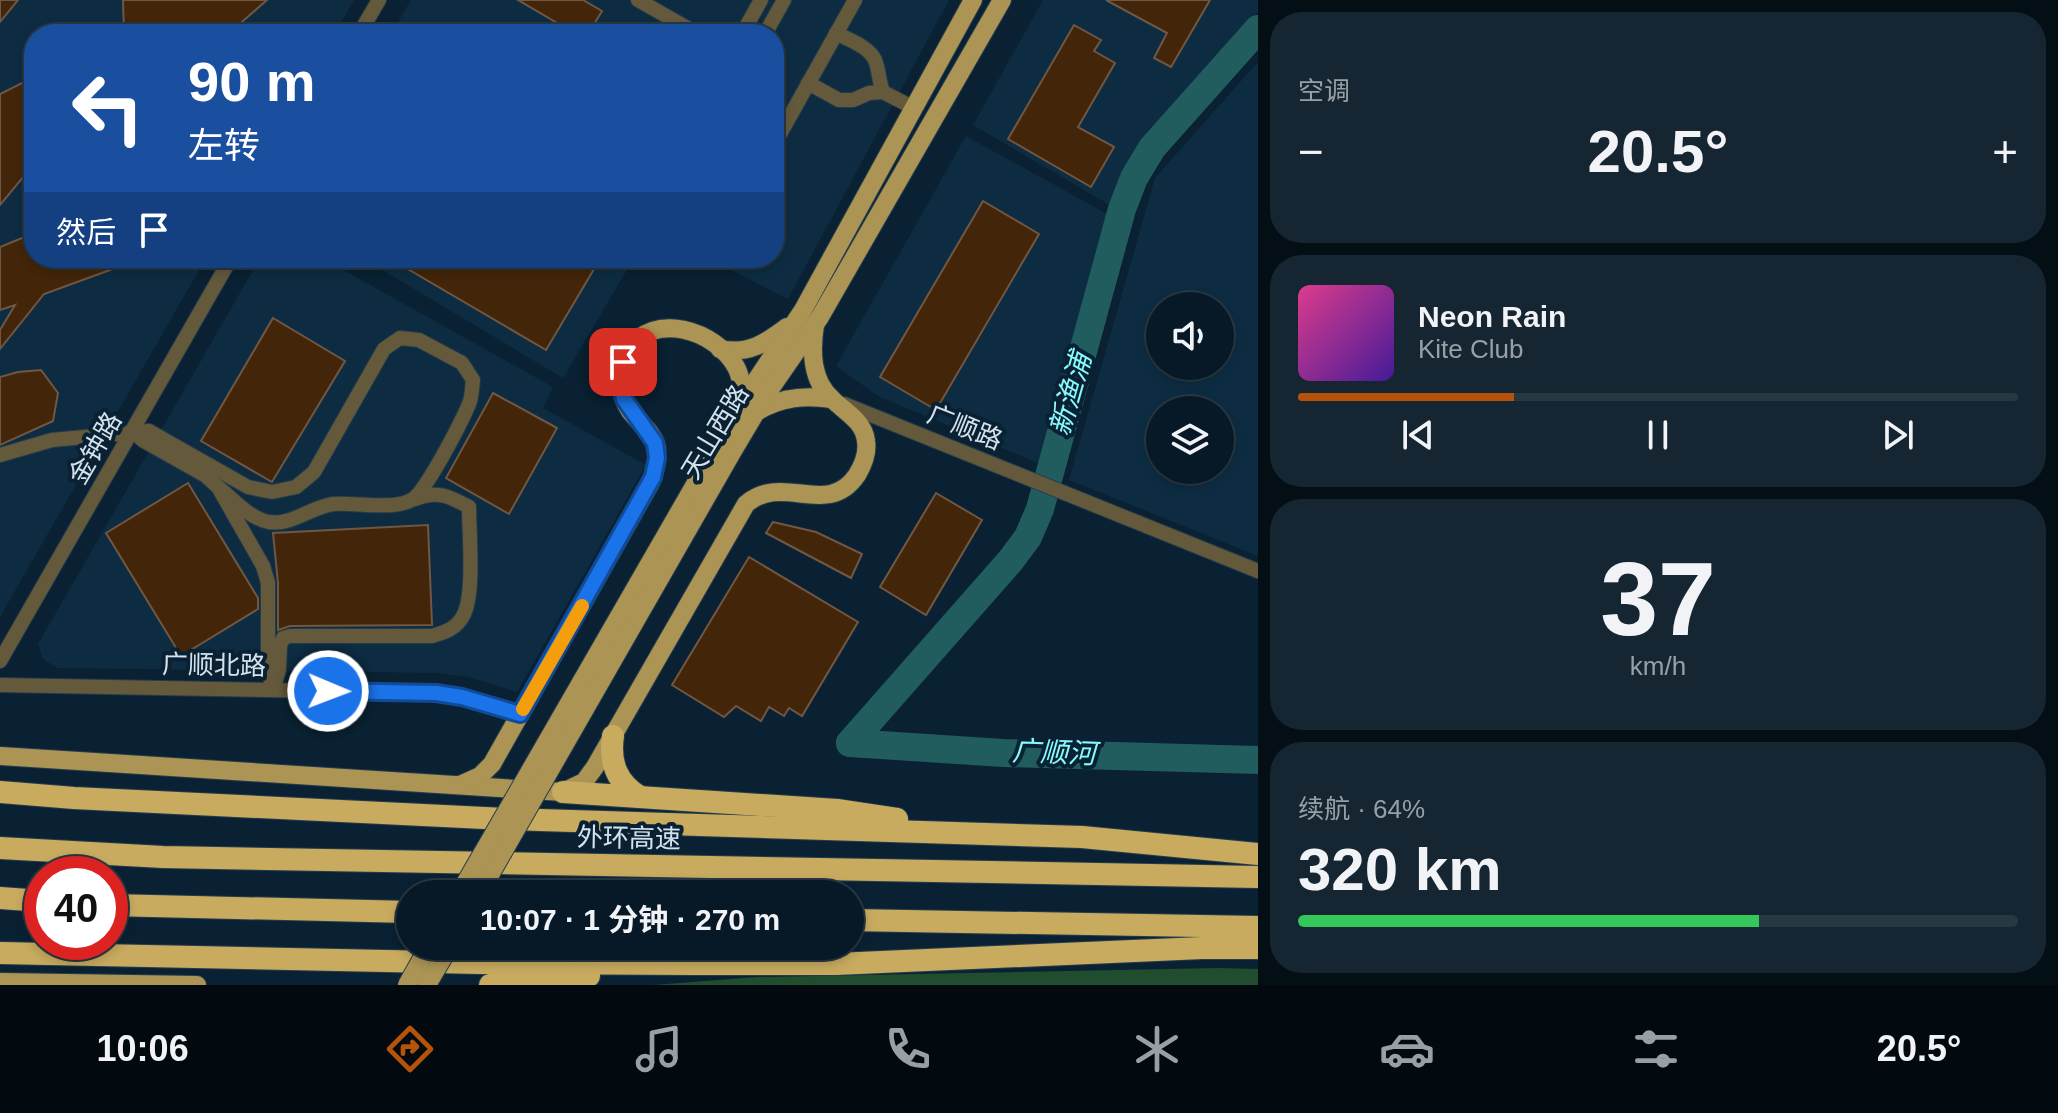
<!DOCTYPE html>
<html lang="zh">
<meta charset="utf-8">
<style>
body{margin:0;font-family:Arial,"Noto Sans SC",sans-serif;background:#152632;color:#f1f3f6;height:100vh;display:flex;flex-direction:column;font-size:30px;white-space:nowrap}
*{box-sizing:border-box;margin:0}
p{font-size:26px;color:#98a0a7}
.icon{flex:none;width:44px;height:44px;fill:none;stroke:currentColor;stroke-width:2;stroke-linecap:round;stroke-linejoin:round}
.map{position:relative;flex:1;overflow:hidden}
.panel{display:flex;flex-direction:column;gap:12px;padding:12px;background:#040e15;width:800px}
.panel>*{flex:none}
.top-card{position:absolute;left:24px;top:24px;width:760px;height:244px;border-radius:32px;box-shadow:0 4px 12px #0003,0 0 0 2px #283843;background:#1a4fa0;color:#fff;overflow:hidden}
.fabs{position:absolute;left:1146px;top:292px;display:grid;gap:16px}
.fabs a{display:grid;place-items:center;width:88px;height:88px;border-radius:50%;background:#071926;box-shadow:0 4px 12px #0003,0 0 0 2px #283843;font-size:40px}
.speed{position:absolute;left:24px;top:856px;display:flex;gap:16px;font-size:40px;font-weight:700;text-align:center}
.speed>*{display:grid;place-content:center;width:104px;height:104px;border-radius:50%;background:#071926;box-shadow:0 4px 12px #0003,0 0 0 2px #283843;line-height:1}
.speed .limit{border:12px solid #d22;background:#fff;color:#111}
.pin{position:absolute;display:grid;place-items:center;width:68px;height:68px;color:#fff;margin:-34px;border-radius:16px;box-shadow:0 4px 12px #0006}
.me{position:absolute;width:88px;margin:-44px;rotate:91deg;stroke-linejoin:round;filter:drop-shadow(0 0 6px #0008)}
.turn{display:flex;align-items:center;gap:28px;height:168px;padding:0 32px;font-size:36px}
.turn .icon{width:104px;height:104px;stroke-width:2.5}
.turn b{display:block;font-size:56px;line-height:68px}
.then{display:flex;align-items:center;height:76px;padding:0 32px;background:#0003;gap:16px;font-size:30px}
.big{font-size:60px;font-weight:700;line-height:1.1}
.panel .widget{flex:1;display:flex;flex-direction:column;justify-content:center;gap:12px;min-width:0;padding:0 28px;border-radius:32px;background:#152632}
.panel .dial{align-items:center;gap:0}
.dial b{font-size:104px;line-height:1}
.song{display:flex;align-items:center;gap:24px}
.cover{width:96px;height:96px;border-radius:12px;background:linear-gradient(135deg,hsl(330 70% 55%),hsl(260 70% 35%))}
.played{height:8px;border-radius:4px;background:linear-gradient(90deg,#b45309 30%,#283843 30%)}
.keys{display:flex;justify-content:space-around;direction:ltr}
.heat{display:flex;justify-content:space-between;align-items:center;font-size:44px;direction:ltr}
.charge{height:12px;border-radius:6px;background:linear-gradient(90deg,#34c759 64%,#283843 0)}
.trip{position:absolute;left:396px;top:880px;width:468px;height:80px;border-radius:40px;background:#071926;box-shadow:0 4px 12px #0003,0 0 0 2px #283843;font-weight:700;line-height:80px;text-align:center}
.dock{display:flex;height:128px;justify-content:space-around;align-items:center;background:#030a0f;color:#98a0a7}
.dock .icon{width:56px;height:56px}
.dock .selected{color:#b45309}
.dock b{font-size:36px;color:#f1f3f6}
main{display:flex;flex:1;min-height:0}
.map>svg:first-child{display:block}
.built{fill:#0d2c42;fill-rule:evenodd}
.green{fill:#1f4d2e}
.lines{fill:none;stroke-linecap:round;stroke-linejoin:round}
.river{stroke:#215d5f;stroke-width:28}
.building{fill:#432509;stroke:#705743;stroke-width:2}
.minor-casing{stroke:#253c4c;stroke-width:16}
.major-casing{stroke:#253c4c;stroke-width:20}
.highway-casing{stroke:#253c4c;stroke-width:24}
.minor{stroke:#65593c;stroke-width:14}
.major{stroke:#ac9455;stroke-width:18}
.highway{stroke:#c8ab5f;stroke-width:22}
.major-bridge-casing{stroke:#253c4c;stroke-width:20;stroke-linecap:butt}
.major-bridge{stroke:#ac9455;stroke-width:18}
.route-casing{stroke:#114b97;stroke-width:20}
.route{stroke:#1a73e8;stroke-width:14}
.slow{stroke:#f59e0b;stroke-width:14}
.labels{text-anchor:middle;stroke-width:8;stroke-linejoin:round;paint-order:stroke}
.street-label{font-size:26px;fill:#d4e2ee;stroke:#092132}
.water-label{font-size:28px;font-style:italic;fill:#87fafd;stroke:#092132}
</style>
<main>
<div class="map">
<svg width="1258" height="985" viewBox="0 0 1258 985">
<rect width="100%" height="100%" fill="#092132"/>
<!-- built -->
<g class="built">
<path d="M0,0H354L335,34H34V258H206L0,617Z"/>
<path d="M411,0H949L788,299L708,258H774V34H391Z"/>
<path d="M1043,0H1258V12L1128,164L1113,207L973,125Z"/>
<path d="M1258,62V556L1069,480L1155,178ZM1220,306V366H1160V306ZM1160,410H1220V470H1160Z"/>
<path d="M966,136L1109,215L1040,464L878,396L836,366Z"/>
<path d="M260,258H322L553,387L543,408L646,465L517,692L468,677L438,673L57,668L43,659L38,644Z"/>
<path d="M362,258H634L563,378Z"/>
</g>
<!-- green -->
<path class="green" d="M1218,968L1258,969V985H654L756,977Z"/>
<g class="lines">
<!-- river -->
<g class="river">
<path d="M850,743L1011,560L1028,537L1040,509L1122,209L1134,178L1152,148L1258,29"/>
<path d="M850,743L1003,753L1258,760"/>
</g>
</g>
<!-- building -->
<g class="building">
<path d="M0,0H18L0,22Z"/>
<path d="M123,0H267L228,34H124Z"/>
<path d="M518,0H583L602,11L588,34H576Z"/>
<path d="M1106,0H1210L1171,67L1154,58L1167,33Z"/>
<path d="M1074,25L1101,40L1094,51L1115,63L1078,127L1114,147L1091,187L1008,139Z"/>
<path d="M34,77V164L0,205V94Z"/>
<path d="M983,201L1039,234L936,410L880,377Z"/>
<path d="M34,233V258H132L110,270L44,294L0,349V330L15,305L0,310V247Z"/>
<path d="M389,258H587L597,264L546,350Z"/>
<path d="M273,318L345,361L272,482L201,441Z"/>
<path d="M41,370L58,393L53,421L0,445V377L18,372Z"/>
<path d="M493,393L557,428L509,514L446,478Z"/>
<path d="M188,483L258,598V609L181,656L106,533Z"/>
<path d="M936,493L982,520L926,615L880,587Z"/>
<path d="M773,522L816,532L862,554L851,578L766,533Z"/>
<path d="M428,525L432,625L290,626L278,630V583L273,533Z"/>
<path d="M749,557L858,622L802,716L789,708L784,716L769,707L761,721L736,706L724,717L672,685Z"/>
</g>
<g class="lines">
<defs>
<g id="minor">
<path d="M638,0L698,34"/>
<path d="M836,33C849,40 868,46 875,60C879,70 879,82 883,92"/>
<path d="M359,34L379,0"/>
<path d="M664,34L673,20"/>
<path d="M742,34L761,0"/>
<path d="M765,34L784,0"/>
<path d="M808,83L839,100H853L869,93L883,92L914,108"/>
<path d="M774,136L780,134L855,0"/>
<path d="M844,404L1258,571"/>
<path d="M132,431L144,441L206,476L218,487L263,566L268,583V670L273,690"/>
<path d="M0,455L52,440L149,431L248,487L272,492L296,487L314,472L384,349L400,338L419,340L462,363L473,380C472,388 472,397 469,404C461,423 427,489 413,499C396,511 354,502 333,504C311,507 291,526 269,522C250,519 233,499 218,487"/>
<path d="M0,661L231,258"/>
<path d="M0,685L436,693L462,697L520,714"/>
<path d="M273,690L279,670L280,646L283,638L290,636H432C445,632 456,629 463,616C475,595 469,533 469,507C449,496 437,490 415,499"/>
</g>
<g id="major">
<path d="M720,349C748,355 766,343 787,327"/>
<path d="M758,411C781,397 805,395 832,399"/>
<path d="M716,448L753,385L803,310L973,0"/>
<path d="M730,456L768,392L820,317L1002,0"/>
<path d="M0,756L563,792L584,782L595,767L746,504C783,472 827,519 857,475C863,465 868,453 866,441C864,421 845,412 832,399C811,380 811,351 815,325"/>
<path d="M460,785L480,776L492,764L651,482C655,471 659,457 656,445C652,431 638,422 630,411C619,395 617,368 627,351C653,310 716,330 736,367C742,378 742,391 742,403"/>
<path d="M0,982L197,985"/>
</g>
<g id="highway">
<path d="M613,736C609,763 617,783 640,797"/>
<path d="M0,792L74,798L505,819L1082,837L1258,854"/>
<path d="M563,792L837,810L897,819"/>
<path d="M0,848L163,857L1258,877"/>
<path d="M0,898L42,901"/>
<path d="M110,905L410,912"/>
<path d="M850,920L1258,927"/>
<path d="M0,953L481,963L696,964H836L1202,948H1258"/>
<path d="M490,985L589,976"/>
</g>
</defs>
<!-- minor casing -->
<use href="#minor" class="minor-casing"/>
<!-- major casing -->
<use href="#major" class="major-casing"/>
<!-- highway casing -->
<use href="#highway" class="highway-casing"/>
<!-- minor -->
<use href="#minor" class="minor"/>
<!-- major -->
<use href="#major" class="major"/>
<!-- highway -->
<use href="#highway" class="highway"/>
<defs>
<g id="major-bridge">
<path d="M459,894L716,448"/>
<path d="M479,894L730,456"/>
<path d="M407,985L429,946"/>
<path d="M427,985L450,946"/>
</g>
</defs>
<!-- major-bridge casing -->
<use href="#major-bridge" class="major-bridge-casing"/>
<!-- major-bridge -->
<use href="#major-bridge" class="major-bridge"/>
</g>
<g class="lines">
<defs>
<path id="route" d="M328,691L436,693L462,697L520,714L653,477L657,458L655,443L624,399L621,385L623,362"/>
</defs>
<!-- route casing -->
<use href="#route" class="route-casing"/>
<!-- route -->
<use href="#route" class="route"/>
<!-- slow -->
<path class="slow" d="M523,709L582,606"/>
</g>
<g class="labels">
<!-- street labels -->
<g class="street-label">
<text transform="translate(965 427) rotate(22)" y="9">广顺路</text>
<text transform="translate(715 432) rotate(-59)" y="9">天山西路</text>
<text transform="translate(95 448) rotate(-60)" y="9">金钟路</text>
<text transform="translate(214 665) rotate(1)" y="9">广顺北路</text>
<text transform="translate(629 838) rotate(1)" y="9">外环高速</text>
</g>
<!-- water labels -->
<g class="water-label">
<text transform="translate(1070 394) rotate(-74)" y="10">新渔浦</text>
<text transform="translate(1054 752) rotate(2)" y="10">广顺河</text>
</g>
</g>
</svg>
<div class="fabs">
<a><svg class="icon" aria-label="sound" viewBox="0 0 24 24"><path d="M4 9h4l5-4v14l-5-4H4zM17 9q2 3 0 6"/></svg></a>
<a><svg class="icon" aria-label="layers" viewBox="0 0 24 24"><path d="M12 4l9 5-9 5-9-5zM3 14l9 5 9-5"/></svg></a>
</div>
<div class="speed"><div class="limit">40</div></div>
<div class="pin" style="left:623px;top:362px;background:#d93025"><svg class="icon" aria-label="arrive" viewBox="0 0 24 24"><path d="M6 21V4h12l-3 4 3 4H6"/></svg></div>
<svg class="me" style="left:328px;top:691px" viewBox="-20 -20 40 40"><circle r="17" fill="#1a73e8" stroke="#fff" stroke-width="3"/><path d="M0-11L8 9 0 5-8 9z" fill="#fff"/></svg>
<div class="trip">10:07 · 1 分钟 · 270 m</div>
<div class="top-card">
<div class="turn"><svg class="icon" aria-label="left" viewBox="0 0 24 24"><path d="M17 20v-9H6M10 6l-5 5 5 5"/></svg><div><b>90 m</b>左转</div></div>
<div class="then">然后<svg class="icon" aria-label="arrive" viewBox="0 0 24 24"><path d="M6 21V4h12l-3 4 3 4H6"/></svg></div>
</div>
</div>
<section class="panel">
<div class="widget"><p>空调</p>
<div class="heat"><a>−</a><b class="big">20.5°</b><a>+</a></div>
</div>
<div class="widget">
<div class="song"><i class="cover"></i><div><b>Neon Rain</b><p>Kite Club</p></div></div>
<div class="played"></div>
<div class="keys"><svg class="icon" aria-label="previous" viewBox="0 0 24 24"><path d="M18 5L8 12l10 7zM5 5v14"/></svg><svg class="icon" aria-label="pause" viewBox="0 0 24 24"><path d="M8 5v14M16 5v14"/></svg><svg class="icon" aria-label="next" viewBox="0 0 24 24"><path d="M6 5l10 7-10 7zM19 5v14"/></svg></div>
</div>
<div class="widget dial"><b>37</b><p>km/h</p></div>
<div class="widget"><p>续航 · 64%</p><b class="big">320 km</b><div class="charge"></div></div>
</section>
</main>
<nav class="dock">
<b>10:06</b>
<svg class="icon selected" aria-label="directions" viewBox="0 0 24 24"><path d="M12 3l9 9-9 9-9-9zM9 14v-3h6M13 9l2 2-2 2"/></svg>
<svg class="icon" aria-label="music" viewBox="0 0 24 24"><path d="M9 18V5l10-2v13"/><circle cx="6" cy="18" r="3"/><circle cx="16" cy="16" r="3"/></svg>
<svg class="icon" aria-label="phone" viewBox="0 0 24 24"><path d="M5 4h4l2 5-3 2q2 4 5 5l2-3 5 2v4C11 20 4 13 5 4z"/></svg>
<svg class="icon" aria-label="climate" viewBox="0 0 24 24"><path d="M12 3v18M4 7l16 10M4 17L20 7"/></svg>
<svg class="icon" aria-label="car" viewBox="0 0 24 24"><path d="M5 17H2v-5l4-1 3-4h7l3 4 3 1v5h-3M9 17h6M6 11h13"/><circle cx="7" cy="17" r="2"/><circle cx="17" cy="17" r="2"/></svg>
<svg class="icon" aria-label="filters" viewBox="0 0 24 24"><path d="M4 7h16M4 17h16"/><circle cx="9" cy="7" r="2"/><circle cx="15" cy="17" r="2"/></svg>
<b>20.5°</b>
</nav>
